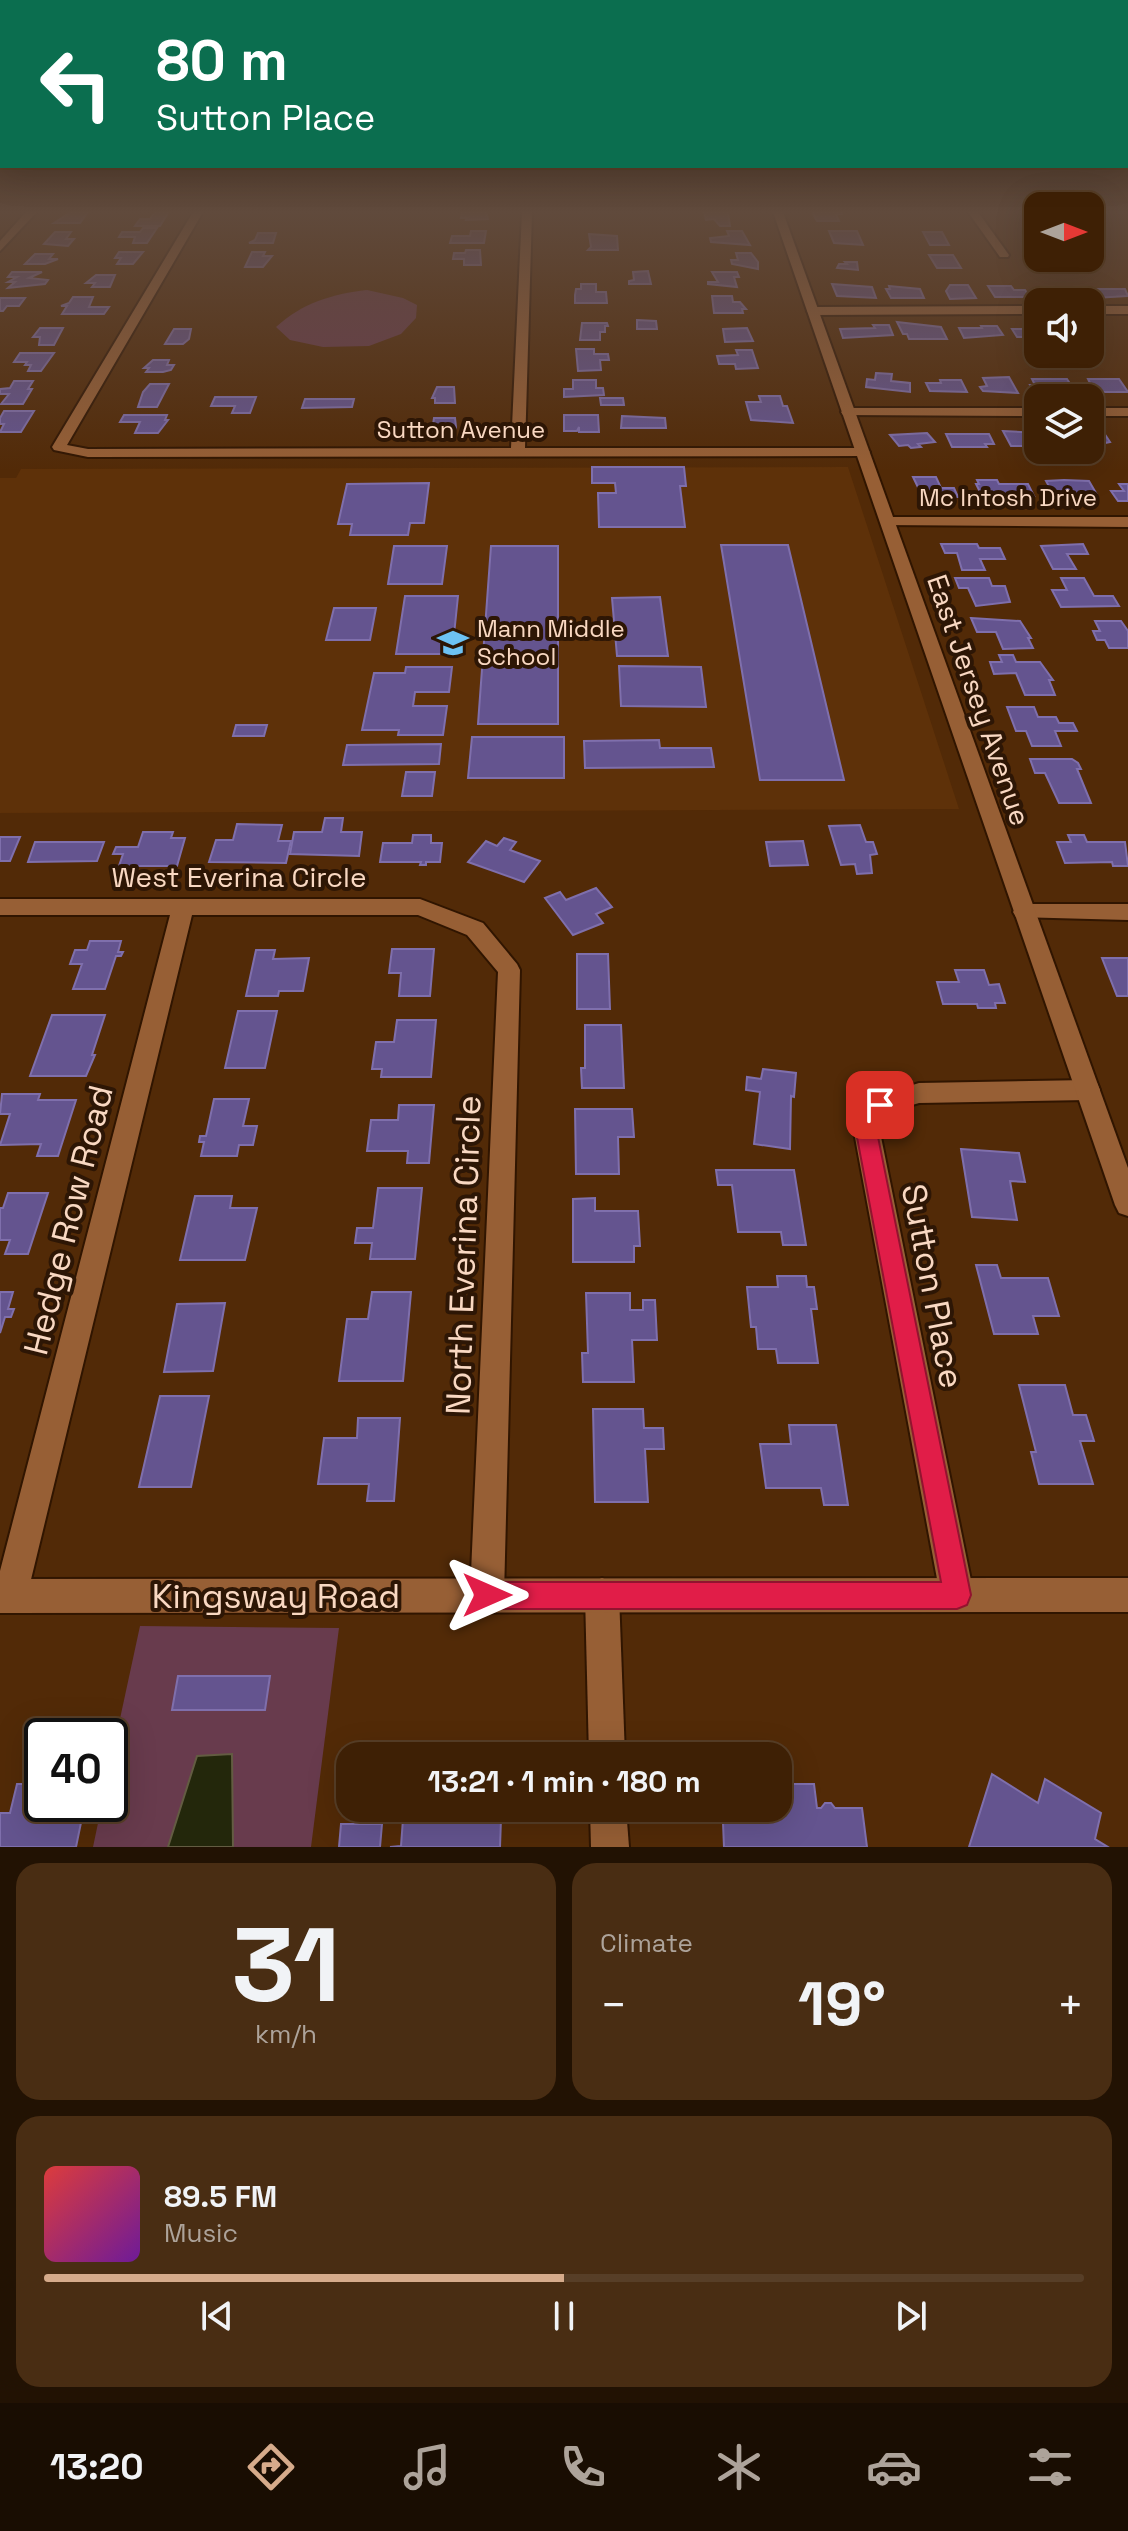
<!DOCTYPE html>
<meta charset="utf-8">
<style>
body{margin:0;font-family:"Space Grotesk",sans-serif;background:#492d13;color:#f1f3f6;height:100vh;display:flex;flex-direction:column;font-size:30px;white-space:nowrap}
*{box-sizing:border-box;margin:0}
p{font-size:26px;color:#ada39a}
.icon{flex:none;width:44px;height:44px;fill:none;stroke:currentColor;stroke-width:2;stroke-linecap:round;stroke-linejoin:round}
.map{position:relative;height:1847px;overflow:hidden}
.details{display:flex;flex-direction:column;gap:16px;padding:16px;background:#221203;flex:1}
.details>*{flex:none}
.banner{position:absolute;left:0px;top:0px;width:1128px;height:168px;box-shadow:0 8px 32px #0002,0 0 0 2px #573e27;background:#0b6e4f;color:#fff;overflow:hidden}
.needle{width:52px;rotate:90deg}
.buttons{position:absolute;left:1024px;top:192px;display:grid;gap:16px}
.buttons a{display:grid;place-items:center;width:80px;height:80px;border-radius:16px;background:#3e2005;box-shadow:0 8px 32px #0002,0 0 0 2px #573e27;font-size:40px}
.speed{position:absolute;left:24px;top:1718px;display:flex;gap:16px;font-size:40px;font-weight:700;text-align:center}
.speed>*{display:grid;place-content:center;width:104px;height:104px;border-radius:50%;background:#3e2005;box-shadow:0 8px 32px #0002,0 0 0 2px #573e27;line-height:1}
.speed .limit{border:4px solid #111;border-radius:12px;background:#fff;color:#111}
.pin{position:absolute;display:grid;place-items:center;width:68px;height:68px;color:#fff;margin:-34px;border-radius:16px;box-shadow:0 4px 12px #0006}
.me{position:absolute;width:88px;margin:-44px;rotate:90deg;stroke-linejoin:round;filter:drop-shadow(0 0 6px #0008)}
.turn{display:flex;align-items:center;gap:28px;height:168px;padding:0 24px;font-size:36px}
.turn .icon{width:104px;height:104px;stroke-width:2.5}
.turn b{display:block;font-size:56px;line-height:68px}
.big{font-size:60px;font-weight:700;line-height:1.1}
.details .widget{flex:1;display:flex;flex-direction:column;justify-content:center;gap:12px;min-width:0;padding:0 28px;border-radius:24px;background:#492d13}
.details .dial{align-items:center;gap:0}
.dial b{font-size:104px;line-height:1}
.song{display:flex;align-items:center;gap:24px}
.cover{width:96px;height:96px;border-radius:12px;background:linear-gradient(135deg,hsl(0 70% 55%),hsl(280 70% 35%))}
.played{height:8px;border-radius:4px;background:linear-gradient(90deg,#d6ab8b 50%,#573e27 50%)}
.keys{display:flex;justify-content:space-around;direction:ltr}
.heat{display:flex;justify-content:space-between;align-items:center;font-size:44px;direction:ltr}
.details .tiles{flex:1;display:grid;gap:16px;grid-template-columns:1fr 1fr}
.widget:last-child{grid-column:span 2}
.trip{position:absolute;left:336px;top:1742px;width:456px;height:80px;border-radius:24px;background:#3e2005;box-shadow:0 8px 32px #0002,0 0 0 2px #573e27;font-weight:700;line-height:80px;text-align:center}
.tabs{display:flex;height:128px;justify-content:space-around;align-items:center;background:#190d02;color:#ada39a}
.tabs .icon{width:56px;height:56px}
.tabs .on{color:#d6ab8b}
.tabs b{font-size:36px;color:#f1f3f6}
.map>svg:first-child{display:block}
.built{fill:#5e3109}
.green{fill:#683b4d}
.water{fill:#23270b;stroke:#635c42;stroke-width:2}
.building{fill:#64548f;stroke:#7f6fac;stroke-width:2}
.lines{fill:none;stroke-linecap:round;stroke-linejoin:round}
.minor-casing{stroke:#301500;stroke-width:4}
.tertiary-casing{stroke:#301500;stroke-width:4}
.minor{fill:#975f35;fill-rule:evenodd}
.tertiary{fill:#975f35;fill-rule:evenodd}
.route{fill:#e11d48;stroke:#92132f;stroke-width:2}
.labels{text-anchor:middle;stroke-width:8;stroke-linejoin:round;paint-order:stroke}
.far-street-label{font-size:24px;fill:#f9d8c2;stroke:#2d1605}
.far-poi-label{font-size:24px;fill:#f9d8c2;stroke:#2d1605;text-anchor:start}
.street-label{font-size:28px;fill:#f9d8c2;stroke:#2d1605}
.near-street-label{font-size:34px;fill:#f9d8c2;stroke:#2d1605}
</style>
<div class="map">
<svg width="1128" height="1847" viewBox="0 0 1128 1847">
<rect width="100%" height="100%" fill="#522a07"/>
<!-- built -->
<path class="built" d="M848,467L959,809L0,813V478H16L21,469Z"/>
<!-- green -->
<g class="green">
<path d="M367,290L403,298L417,305L416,318L401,334L369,346L323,347L290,340L276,327C302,303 332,294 367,290Z"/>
<path d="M140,1626L339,1628L311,1847H93L102,1804H110V1765Z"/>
</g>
<!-- water -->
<path class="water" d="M232,1754L233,1847H168L197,1756Z"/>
<!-- building -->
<g class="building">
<path d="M71,212H88L80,223H54Z"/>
<path d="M462,212H486L488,219L466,220L467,218H461Z"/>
<path d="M704,212H728L730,226H720L714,219L706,220Z"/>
<path d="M812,212H841L842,214H836L839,221H817Z"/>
<path d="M154,213H168L160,226H135L140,219H150Z"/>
<path d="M143,228H157L147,243H133L135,237H119L122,232H140Z"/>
<path d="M471,231H486L484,243H450L452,236H470Z"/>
<path d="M727,231H742L750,245L711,242L710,238L729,236Z"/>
<path d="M829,231H857L863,245L834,243Z"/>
<path d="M55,232H71L66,239H74L68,246L44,244Z"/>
<path d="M923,232H942L949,245H930Z"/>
<path d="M258,233H276L273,243H249L255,240Z"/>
<path d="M589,234L617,236L618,250H588L591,247Z"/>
<path d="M466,250H480L481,265H464V259H453L454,253H465Z"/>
<path d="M119,252H143L133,264H117L121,258H115Z"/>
<path d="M252,252H265L263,256H272L263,267H245Z"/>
<path d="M736,253H751L758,262V269L732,264L731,260H738Z"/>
<path d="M35,254H53L49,259H58L45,264H25Z"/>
<path d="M929,255H953L961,268H937Z"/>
<path d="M1059,258H1071L1075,262H1068L1074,272H1062L1054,267L1052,264L1059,262Z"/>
<path d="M845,262H857L858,270L837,268L839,264H847Z"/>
<path d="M648,271L651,284H629V281L634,280L633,272Z"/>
<path d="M12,272H42L29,278L48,280L45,284L8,288L15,282H8L17,277H8Z"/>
<path d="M712,272H737L739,277H734L737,287L708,284V282H718Z"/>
<path d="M96,275H115L110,287H92L95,283H86Z"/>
<path d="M581,284H596V292H606L607,303H575V295L576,289H581Z"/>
<path d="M832,284L872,287L876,298L837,296Z"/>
<path d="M950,285H968L976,298L950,299L946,291Z"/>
<path d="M889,286L920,289L924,298H891L886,289H890Z"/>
<path d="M988,286H1011L1014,290H1025L1030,297H995Z"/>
<path d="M1087,289H1125L1128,296L1094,298Z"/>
<path d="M1039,291H1077L1082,298L1044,299Z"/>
<path d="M712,296H732L733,302H740L746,309H742L743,313H714Z"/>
<path d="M73,297H93L89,307H109L104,314H62L67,306H61L69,303Z"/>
<path d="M0,298H25L19,306H7L3,311H0Z"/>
<path d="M637,320L656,321L657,329H637Z"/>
<path d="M897,322L941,327L947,339H909L907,334H903Z"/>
<path d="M582,323H607L608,326H605V332H600V340H580Z"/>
<path d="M1029,323H1038V337H1017L1012,329H1033Z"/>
<path d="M873,325H889L893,335L843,338L840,329L875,328Z"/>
<path d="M981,326H997L1003,335L964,338L959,328H982Z"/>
<path d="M40,328H63L54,345H39L40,337H33Z"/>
<path d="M747,328L753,341L725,342L723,329Z"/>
<path d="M174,329H191L189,339L183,344H165Z"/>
<path d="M576,349H594V354H608L609,360H600L601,370L578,371Z"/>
<path d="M736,350H752L758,368L736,369L735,364H719L717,356L738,355Z"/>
<path d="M20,353H54L41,371H28L31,365H25L27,362H14Z"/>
<path d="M153,360H169L167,365H174L171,370L163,372H146L149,368H144Z"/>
<path d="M876,373L892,374L891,381L910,383V392L866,387L867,379L875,380Z"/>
<path d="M1009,377L1018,393L983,391L980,387L987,386L983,378Z"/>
<path d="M1032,379H1067L1076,393H1034L1030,385H1035Z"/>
<path d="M1088,379H1119L1128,392H1087L1081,383H1090Z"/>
<path d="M573,380H596V388H603L604,395L564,397V389H573Z"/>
<path d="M940,380H961L967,392L930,391L926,383H941Z"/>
<path d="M14,381H33L28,389H32L23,404H1L9,394H0V389L10,388Z"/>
<path d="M150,384H169L157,407H138L143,392Z"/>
<path d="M437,387H454L455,403H435V398H432Z"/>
<path d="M759,396H780L783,406H787L793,423L751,420L746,402H761Z"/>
<path d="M215,397H256L250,413H232L235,406H211Z"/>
<path d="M600,398H623L624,405H601Z"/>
<path d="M305,399H354L352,407L302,408Z"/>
<path d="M4,411H34L21,432H0L4,424H0V418Z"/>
<path d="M124,415H167L165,420H168L158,433H135L140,422H120Z"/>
<path d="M564,415H598L599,432H579V427L577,431H564Z"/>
<path d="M622,416L665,418L666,428H621Z"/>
<path d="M434,418H455L456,427L452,437H431Z"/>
<path d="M1003,431L1038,433V442H1029L1031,446H1011Z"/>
<path d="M927,433L935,442L918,444L921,447L911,448L908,445L899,446L890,435Z"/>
<path d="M1090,433H1104L1110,442L1090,446Z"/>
<path d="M946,434H989L994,444H985L987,447H952Z"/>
<path d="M592,467H684L686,486H680L685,527H599L598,493H616L615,483H592Z"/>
<path d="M913,477H936L941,488H954L958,497H945L948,504H926Z"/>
<path d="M977,480H997L999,484H1028L1034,496L984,500L976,484H979Z"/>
<path d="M1064,480L1089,481L1096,493H1070L1075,501L1052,502L1046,490H1051L1046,481Z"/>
<path d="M429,483L424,523H410L408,535H350L352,524H338L347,484Z"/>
<path d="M1119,484H1128V501H1118L1111,491H1124Z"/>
<path d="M941,544H977L979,548H1000L1005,559H980L985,570H962L957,553H945Z"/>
<path d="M1083,544L1088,554H1067L1076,569H1053L1041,546Z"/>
<path d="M721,545H788L844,780H760Z"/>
<path d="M394,546H447L442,584H388Z"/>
<path d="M491,546H558V724H478Z"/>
<path d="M955,578H989L992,586H1005L1010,602L976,606L968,588H959Z"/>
<path d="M1061,578H1084L1094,596H1113L1119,606L1061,607L1052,590H1067Z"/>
<path d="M405,596H458L452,654H396Z"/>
<path d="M660,597L668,656H617L612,598Z"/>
<path d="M334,608H376L370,640H326Z"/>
<path d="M971,618L1020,621L1031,638H1028L1033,648L1003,649L996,632H977Z"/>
<path d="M1095,621H1121L1128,631V648H1109L1105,640H1097L1093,631H1100Z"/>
<path d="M999,655H1013L1016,662H1040L1053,680H1049L1055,695H1025L1016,673L994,674L990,662H1002Z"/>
<path d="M619,666L701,667L706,707L621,706Z"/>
<path d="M406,667H452L449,692H415L413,706H447L443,735H398L399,730H362L374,673H405Z"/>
<path d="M1007,707H1034L1038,717H1056L1059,723H1073L1077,731H1055L1061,746H1032L1026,731H1016Z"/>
<path d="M236,725H267L264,736H233Z"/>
<path d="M472,737H564V778H468Z"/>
<path d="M659,740L660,748H711L714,767L585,768L584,741Z"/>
<path d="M441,744L439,764L343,765L347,745Z"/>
<path d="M1030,759H1072L1078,763L1081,769H1077L1091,803H1059L1045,773H1035Z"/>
<path d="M406,772H435L432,796H402Z"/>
<path d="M325,818H343L341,832H362L359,856L290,854L294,832H322Z"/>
<path d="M237,824L282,825L278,841H291L286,863L209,862L216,840H233Z"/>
<path d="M860,825L866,842H873L877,854L870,855L872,873L857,874L855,864L841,865L829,826Z"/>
<path d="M143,832H173L171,838H185L177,866H119L123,854H113L116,847H138Z"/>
<path d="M413,835H431V843H442L440,862H426V865H420L421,862H380L383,843H412Z"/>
<path d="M1068,835H1084L1087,842H1125L1128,866H1113L1112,862L1065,863L1057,842H1071Z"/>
<path d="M0,837H20L10,861H0Z"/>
<path d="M504,838L516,842L510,850L540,861L524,882L468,862L486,841L497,846Z"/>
<path d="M803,841L808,865L770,866L766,842Z"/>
<path d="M35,842H104L97,861L28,862Z"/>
<path d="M596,888L612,907L596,914L603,923L573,935L545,898L560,892L566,900Z"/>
<path d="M90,941H121L118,952H123L121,956H116L105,989H73L82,964H70L75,950H87Z"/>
<path d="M392,949H434L430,996H399L401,973H389Z"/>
<path d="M256,950H275L273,959L309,958L303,991H279L278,996H246Z"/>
<path d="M577,954H608L610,1009H577Z"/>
<path d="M1102,958H1128V996H1117Z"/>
<path d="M955,970H984L989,985L999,984L1005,1003H995L996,1008H978L977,1004H943L937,982H959Z"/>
<path d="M238,1011H277L265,1068H225Z"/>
<path d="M52,1015H105L92,1055H95L86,1076H30Z"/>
<path d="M397,1020H436L431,1077H381L382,1069H372L376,1042H394Z"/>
<path d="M585,1025H621L624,1088H582L581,1068H585Z"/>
<path d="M763,1069L796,1073L794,1097L791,1096L790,1149L754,1144L760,1092L746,1090L747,1077L761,1079Z"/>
<path d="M2,1094H40L38,1100H76L58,1156H37L41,1144L0,1145L10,1114H0Z"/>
<path d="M214,1099H249L243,1126H257L253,1145H239L237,1156H201L204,1142H199L200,1136H206Z"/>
<path d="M399,1105H434L429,1163H407L408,1151H367L371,1120H398Z"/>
<path d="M575,1109H632L634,1137H618L619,1174H576Z"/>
<path d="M961,1149L1019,1153L1025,1182L1010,1181L1017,1220L972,1217Z"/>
<path d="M716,1170H794L806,1245H783L781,1232H738L732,1185H718Z"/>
<path d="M378,1188H422L415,1259H370L372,1243H355L357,1228H373Z"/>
<path d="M8,1193H48L28,1254H5L10,1240H0V1208H3Z"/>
<path d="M195,1196H232L230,1208H257L245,1260H180Z"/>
<path d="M595,1198V1211H638L640,1246H634V1262H573V1199Z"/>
<path d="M976,1265H997L1001,1278H1048L1059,1316H1033L1038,1334H994Z"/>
<path d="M777,1276H806L807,1287H814L817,1309H811L818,1363H778L776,1349H758L756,1327H751L747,1287H778Z"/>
<path d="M0,1292H13L8,1309H14L11,1317H5L0,1333Z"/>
<path d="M372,1292H411L403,1381H339L347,1319H368Z"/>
<path d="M586,1293H630V1310H643V1300H655L657,1340H632L634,1382H583L582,1353H588Z"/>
<path d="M225,1303L213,1371L164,1372L177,1304Z"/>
<path d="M1019,1385H1065L1073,1415H1086L1094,1441H1080L1093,1484H1039L1031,1452H1036Z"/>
<path d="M160,1396H209L191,1487H139Z"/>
<path d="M593,1409H643L644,1428H663L664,1449H645L648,1502H595Z"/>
<path d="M358,1418H400L394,1501H367L369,1484H318L324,1438H357Z"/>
<path d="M789,1425H836L848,1505H824L821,1488H766L760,1444H791Z"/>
<path d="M178,1676H270L265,1710H172Z"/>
<path d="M992,1774L1038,1803L1045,1779L1101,1813L1095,1839L1108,1847H969Z"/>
<path d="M17,1784H42L39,1813H83L76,1847H0V1813H10Z"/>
<path d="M778,1784H814L817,1808H821L825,1803H831L835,1808H862L867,1847H724L723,1823L769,1822L768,1808H778Z"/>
<path d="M403,1819H501L500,1847H390L401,1846Z"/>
<path d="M341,1824H382L380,1847H339Z"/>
</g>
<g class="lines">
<defs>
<g id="minor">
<path d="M26,212H37L0,251V241Z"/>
<path d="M193,212H203L67,445L88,449L511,448L522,212H532L525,448H863L870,452L863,456L88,457L54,450L52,447Z"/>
<path d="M968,212H978L1009,255L1008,257H1000Z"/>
<path d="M1038,306V314L813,315L807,311L813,307Z"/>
<rect x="1090" y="306" width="38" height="8"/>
<path d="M848,408H1038V416L843,415L841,412Z"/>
<rect x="1090" y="408" width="38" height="8"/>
<path d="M887,517H1128V527L882,525V519Z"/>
<path d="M0,899H420L483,923L517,964L520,970L504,1595L499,1607L487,1612L475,1607L470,1595L498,972L467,935L418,915H192L27,1596L22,1608L10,1613L0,1608V1571L170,915H0Z"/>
<path d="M1024,904H1128V920L1016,917L1013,912L1016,907Z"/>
<path d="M1088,1080L1097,1083L1100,1090L1097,1097L1088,1100L919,1103L889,1112L880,1132L974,1595L969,1607L957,1612L945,1607L940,1595L854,1132L871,1098L919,1083Z"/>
<path d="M602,1578L614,1583L619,1595L625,1756H589L585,1595L590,1583Z"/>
<path d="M590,1808H626L629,1847H591Z"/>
</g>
<g id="tertiary">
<path d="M773,212H783L1128,1168V1216L1119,1213L1115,1205Z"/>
<path d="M1128,1578V1612L0,1613V1579Z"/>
</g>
</defs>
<!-- minor casing -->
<use href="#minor" class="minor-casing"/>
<!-- tertiary casing -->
<use href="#tertiary" class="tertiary-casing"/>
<!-- minor -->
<use href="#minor" class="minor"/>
<!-- tertiary -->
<use href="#tertiary" class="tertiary"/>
</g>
<!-- sky -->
<linearGradient id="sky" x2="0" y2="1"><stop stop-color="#2d1704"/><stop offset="0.45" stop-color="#604a3c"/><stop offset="1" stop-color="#604a3c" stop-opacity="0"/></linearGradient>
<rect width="1128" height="471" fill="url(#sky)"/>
<!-- route -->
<path class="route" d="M880,1096L887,1099L890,1105L877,1132L971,1595L967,1605L957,1609H487L477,1605L473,1595L477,1586L487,1582H941L856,1132L872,1099Z"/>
<!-- icons -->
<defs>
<symbol id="school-bare" viewBox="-9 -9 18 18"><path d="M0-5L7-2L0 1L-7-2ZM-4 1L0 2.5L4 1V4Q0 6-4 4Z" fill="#6dc2f3" stroke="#2d1605" stroke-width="2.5" paint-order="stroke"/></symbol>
</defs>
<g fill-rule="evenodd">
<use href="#school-bare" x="431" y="621" width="44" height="44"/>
</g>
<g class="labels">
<!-- far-street labels -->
<g class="far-street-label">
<text x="461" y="438">Sutton Avenue</text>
<text x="1008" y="506">Mc Intosh Drive</text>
</g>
<!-- far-poi labels -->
<g class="far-poi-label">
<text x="477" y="637">Mann Middle<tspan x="477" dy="28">School</tspan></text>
</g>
<!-- street labels -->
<g class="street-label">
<text transform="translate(979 700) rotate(71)" y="10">East Jersey Avenue</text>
<text x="239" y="887">West Everina Circle</text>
</g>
<!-- near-street labels -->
<g class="near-street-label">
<text transform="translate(68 1220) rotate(-76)" y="12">Hedge Row Road</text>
<text transform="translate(463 1255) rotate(-88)" y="12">North Everina Circle</text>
<text transform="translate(933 1286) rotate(79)" y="12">Sutton Place</text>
<text x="276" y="1608">Kingsway Road</text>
</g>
</g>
</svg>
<div class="buttons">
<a><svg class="needle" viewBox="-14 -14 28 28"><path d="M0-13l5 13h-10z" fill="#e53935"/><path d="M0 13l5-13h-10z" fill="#ada39a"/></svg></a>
<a><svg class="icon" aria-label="sound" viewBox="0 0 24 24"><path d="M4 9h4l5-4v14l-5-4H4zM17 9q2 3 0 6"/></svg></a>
<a><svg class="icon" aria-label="layers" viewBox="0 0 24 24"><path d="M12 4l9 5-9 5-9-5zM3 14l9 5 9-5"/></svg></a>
</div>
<div class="speed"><div class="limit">40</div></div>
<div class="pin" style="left:880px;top:1105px;background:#d93025"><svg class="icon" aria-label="arrive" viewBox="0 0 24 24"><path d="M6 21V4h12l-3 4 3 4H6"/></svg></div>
<svg class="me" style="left:487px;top:1595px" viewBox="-20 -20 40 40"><path d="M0-17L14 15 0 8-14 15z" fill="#e11d48" stroke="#fff" stroke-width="4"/></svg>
<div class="trip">13:21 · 1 min · 180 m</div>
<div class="banner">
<div class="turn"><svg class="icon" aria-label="left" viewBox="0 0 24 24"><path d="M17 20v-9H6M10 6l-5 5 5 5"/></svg><div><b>80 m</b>Sutton Place</div></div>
</div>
</div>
<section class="details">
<div class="tiles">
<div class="widget dial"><b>31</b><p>km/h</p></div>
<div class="widget"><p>Climate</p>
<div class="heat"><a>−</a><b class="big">19°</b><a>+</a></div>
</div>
<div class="widget">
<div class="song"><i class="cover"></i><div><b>89.5 FM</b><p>Music</p></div></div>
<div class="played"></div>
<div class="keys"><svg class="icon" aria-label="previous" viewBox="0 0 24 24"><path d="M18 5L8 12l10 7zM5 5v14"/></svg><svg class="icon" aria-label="pause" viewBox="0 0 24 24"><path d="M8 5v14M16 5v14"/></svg><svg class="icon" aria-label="next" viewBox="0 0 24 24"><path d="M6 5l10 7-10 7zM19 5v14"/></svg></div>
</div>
</div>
</section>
<nav class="tabs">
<b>13:20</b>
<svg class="icon on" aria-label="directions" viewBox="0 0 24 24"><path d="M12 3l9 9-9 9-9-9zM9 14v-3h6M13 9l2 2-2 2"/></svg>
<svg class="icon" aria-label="music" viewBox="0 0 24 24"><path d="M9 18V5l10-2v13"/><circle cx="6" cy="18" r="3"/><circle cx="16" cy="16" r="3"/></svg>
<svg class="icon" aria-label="phone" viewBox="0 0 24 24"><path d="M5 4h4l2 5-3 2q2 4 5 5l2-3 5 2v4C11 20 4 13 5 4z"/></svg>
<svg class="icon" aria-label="climate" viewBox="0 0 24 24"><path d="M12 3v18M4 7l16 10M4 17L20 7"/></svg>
<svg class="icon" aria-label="car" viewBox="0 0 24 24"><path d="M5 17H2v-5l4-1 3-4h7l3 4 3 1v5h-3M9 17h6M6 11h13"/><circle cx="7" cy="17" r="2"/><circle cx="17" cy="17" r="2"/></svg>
<svg class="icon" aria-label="filters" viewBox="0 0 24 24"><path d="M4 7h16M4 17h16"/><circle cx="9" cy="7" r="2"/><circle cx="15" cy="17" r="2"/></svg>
</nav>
